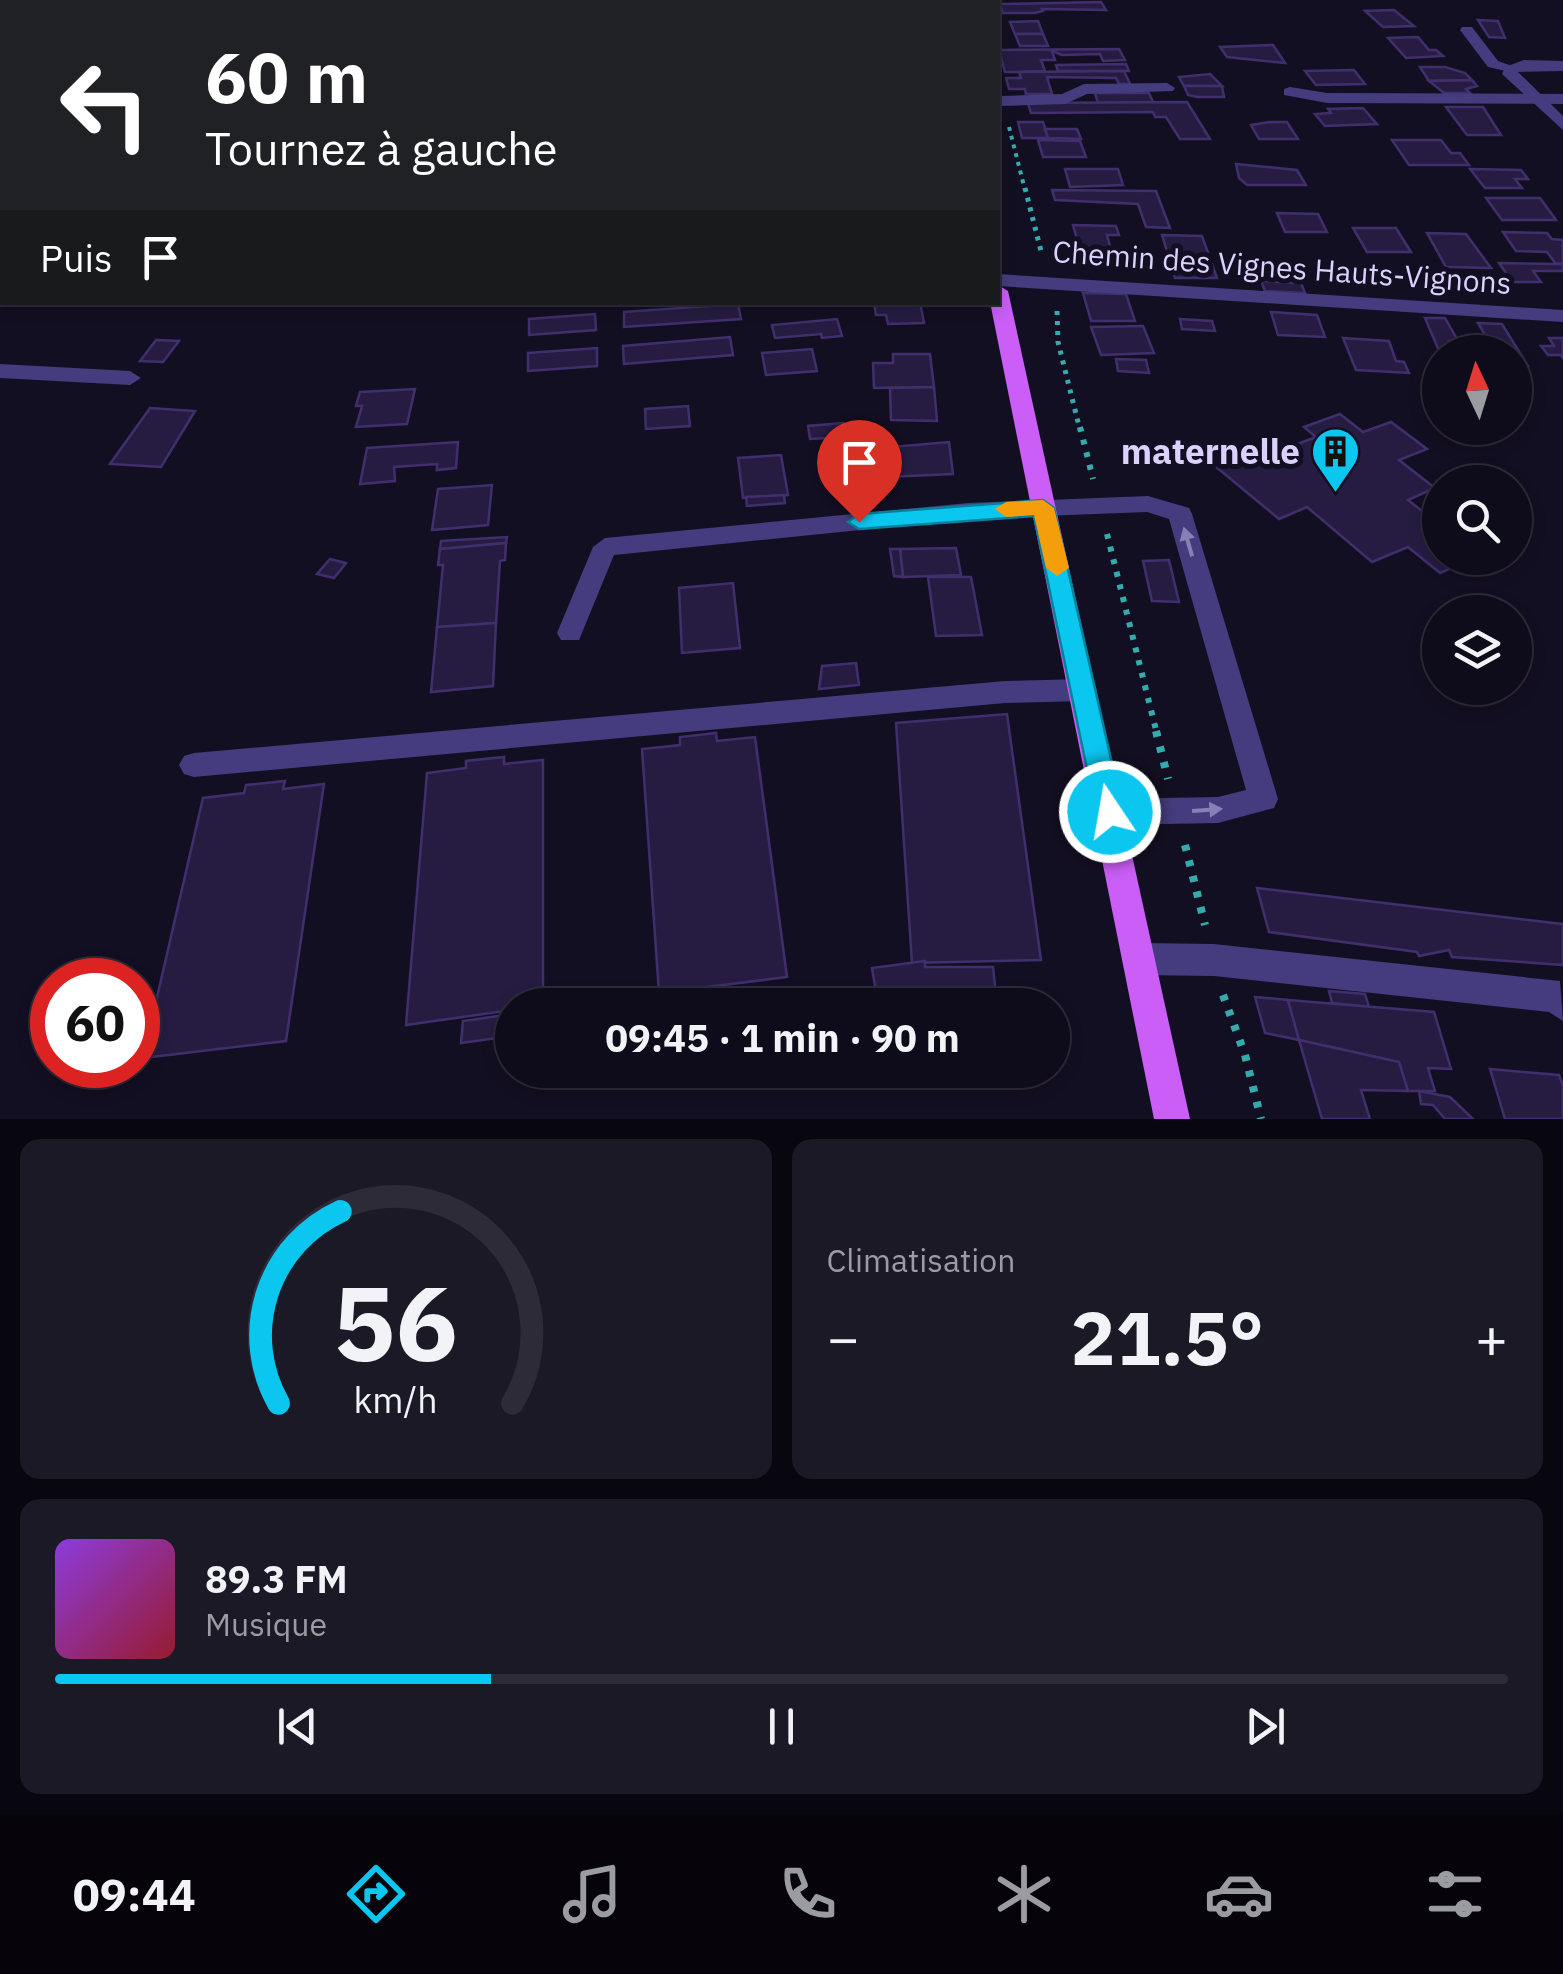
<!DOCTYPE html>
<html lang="fr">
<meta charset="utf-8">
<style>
body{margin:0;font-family:"IBM Plex Sans",sans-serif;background:#1c1927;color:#f1f3f6;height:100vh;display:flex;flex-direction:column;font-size:38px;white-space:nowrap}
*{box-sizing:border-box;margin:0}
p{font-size:32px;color:#9b9ba2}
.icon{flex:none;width:55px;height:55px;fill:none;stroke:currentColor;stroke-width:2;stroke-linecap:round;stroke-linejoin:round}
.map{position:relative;height:1119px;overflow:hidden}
.side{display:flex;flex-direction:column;gap:20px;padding:20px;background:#08060e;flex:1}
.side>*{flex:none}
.top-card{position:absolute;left:0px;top:0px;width:1000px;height:305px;box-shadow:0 5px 15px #0003,0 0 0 2px #2e2b39;background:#202124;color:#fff;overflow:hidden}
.needle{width:65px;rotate:356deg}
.fabs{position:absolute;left:1422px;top:335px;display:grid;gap:20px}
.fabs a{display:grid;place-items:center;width:110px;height:110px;border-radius:50%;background:#0e0b1a;box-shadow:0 5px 15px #0003,0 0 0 2px #2e2b39;font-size:50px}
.speed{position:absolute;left:30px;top:958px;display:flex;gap:20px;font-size:50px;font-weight:700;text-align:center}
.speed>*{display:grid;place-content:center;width:130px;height:130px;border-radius:50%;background:#0e0b1a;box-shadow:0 5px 15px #0003,0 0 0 2px #2e2b39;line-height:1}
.speed .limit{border:15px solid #d22;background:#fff;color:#111}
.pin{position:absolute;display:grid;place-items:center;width:85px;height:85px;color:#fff;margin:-102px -42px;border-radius:50% 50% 50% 0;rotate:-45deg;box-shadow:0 0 10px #0007}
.pin .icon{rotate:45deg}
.me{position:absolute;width:110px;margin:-55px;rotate:348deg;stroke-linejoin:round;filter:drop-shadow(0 0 8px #0008)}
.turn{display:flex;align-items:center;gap:35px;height:210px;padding:0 40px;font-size:45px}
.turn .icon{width:130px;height:130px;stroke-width:2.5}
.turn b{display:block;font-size:70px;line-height:85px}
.then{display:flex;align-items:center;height:95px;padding:0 40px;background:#0003;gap:20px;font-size:38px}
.big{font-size:75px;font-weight:700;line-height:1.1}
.side .widget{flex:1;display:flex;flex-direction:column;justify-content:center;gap:15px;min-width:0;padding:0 35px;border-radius:20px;background:#1c1927}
.side .dial{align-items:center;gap:0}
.dial svg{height:260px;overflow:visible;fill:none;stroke:#2e2b39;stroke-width:7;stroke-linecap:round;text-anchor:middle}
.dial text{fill:#f1f3f6;stroke:none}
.song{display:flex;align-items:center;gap:30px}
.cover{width:120px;height:120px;border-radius:15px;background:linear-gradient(135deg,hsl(270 70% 55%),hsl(350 70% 35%))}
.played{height:10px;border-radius:5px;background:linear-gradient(90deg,#0bc6ef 30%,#2e2b39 30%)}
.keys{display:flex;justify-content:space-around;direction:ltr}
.heat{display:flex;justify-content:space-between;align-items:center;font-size:55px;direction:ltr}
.side .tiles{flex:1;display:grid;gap:20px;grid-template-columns:1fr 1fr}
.widget:last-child{grid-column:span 2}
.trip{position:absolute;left:495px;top:988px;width:575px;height:100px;border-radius:50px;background:#0e0b1a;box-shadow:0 5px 15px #0003,0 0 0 2px #2e2b39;font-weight:700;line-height:100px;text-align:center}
.tab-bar{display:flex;height:160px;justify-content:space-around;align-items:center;background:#06040a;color:#9b9ba2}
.tab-bar .icon{width:70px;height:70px}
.tab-bar .current{color:#0bc6ef}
.tab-bar b{font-size:45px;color:#f1f3f6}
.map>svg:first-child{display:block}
.building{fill:#261c42;stroke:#402f6c;stroke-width:2.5}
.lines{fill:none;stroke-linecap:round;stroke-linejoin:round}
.path-far3{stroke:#34acae;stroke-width:4;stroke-dasharray:4 5;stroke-linecap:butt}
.path-far2{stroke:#34acae;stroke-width:5;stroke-dasharray:4 6;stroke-linecap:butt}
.path-far1{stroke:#34acae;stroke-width:6;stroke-dasharray:5 8;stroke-linecap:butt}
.path{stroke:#34acae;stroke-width:8;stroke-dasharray:6 10;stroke-linecap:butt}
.lane{fill:#443c7e;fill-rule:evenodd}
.street{fill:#443c7e;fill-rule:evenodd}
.secondary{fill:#7c6df8;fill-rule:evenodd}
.primary{fill:#ca5ef7;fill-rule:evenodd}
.oneway{fill:#887fb7}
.route{fill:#0bc6ef;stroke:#07819b;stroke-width:2.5}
.slow{fill:#f59e0b}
.labels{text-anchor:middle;stroke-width:10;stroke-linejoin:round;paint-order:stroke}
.far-street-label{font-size:30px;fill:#dad1fd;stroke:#130f22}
.poi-label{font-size:35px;font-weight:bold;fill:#dad1fd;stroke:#130f22;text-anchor:end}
</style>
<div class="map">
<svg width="1563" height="1119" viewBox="0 0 1563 1119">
<rect width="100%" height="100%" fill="#130f22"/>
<!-- building -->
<g class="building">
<path d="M1101,2L1106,10L1042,9L1043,11L1035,13H1003L1000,4Z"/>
<path d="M1394,10L1414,26L1383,27L1365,11Z"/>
<path d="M1478,20L1498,21L1505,38L1489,37Z"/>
<path d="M1038,21L1043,34H1015L1010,22Z"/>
<path d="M1015,34H1043L1048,46H1020Z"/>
<path d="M1418,37L1429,50H1436L1443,56L1406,58L1388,38Z"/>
<path d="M1273,45L1285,63L1227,57L1220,47Z"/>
<path d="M1119,49L1125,60L1103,61L1100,54L1062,55L1052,51L1055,60H1041L1045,71L1019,72H1005L999,50Z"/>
<path d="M1126,64L1129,71H1058L1056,65Z"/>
<path d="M1420,67H1445L1465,73L1472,80L1429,81Z"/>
<path d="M1354,70L1365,84L1316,85L1305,71Z"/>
<path d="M1124,71L1130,84H1119L1116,78L1047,77L1052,94H1026L1025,89H1009L1006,78H1021L1019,72Z"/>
<path d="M1210,74L1222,86H1184L1179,77Z"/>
<path d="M1472,80L1477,86L1466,89L1470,93H1444L1429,81Z"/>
<path d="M1184,86H1222L1224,97H1197L1188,95Z"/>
<path d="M1095,93H1149L1153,102L1098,103Z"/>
<path d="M1187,102L1210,139H1180L1166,117H1155L1153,112L1031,113L1028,103Z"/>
<path d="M1446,107H1483L1501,135H1467Z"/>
<path d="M1363,108L1377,124L1325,126L1315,114L1331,113L1328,109Z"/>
<path d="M1018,122H1043L1048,138H1022Z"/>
<path d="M1269,122H1287L1298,139H1259L1251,125Z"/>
<path d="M1045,129H1077L1081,139L1048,138Z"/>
<path d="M1038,140L1080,141L1086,157H1043Z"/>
<path d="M1392,140H1441L1451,153H1460L1469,165H1409Z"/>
<path d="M1236,164L1297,170L1306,185H1247L1239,178Z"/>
<path d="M1065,169H1118L1123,185L1070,187Z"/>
<path d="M1470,169L1521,170L1528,179H1515L1522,188H1485Z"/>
<path d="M1052,190L1156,191L1170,228L1146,227L1138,204L1055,200Z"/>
<path d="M1486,198H1540L1556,220H1502Z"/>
<path d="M1277,213L1318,214L1327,232H1285Z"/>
<path d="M1073,225L1116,226L1119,235H1107L1112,254H1081Z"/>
<path d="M1353,228H1396L1411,252H1367Z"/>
<path d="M1503,232L1547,233L1552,239L1563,240V264H1556L1547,252L1516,251Z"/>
<path d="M1427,233L1466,234L1491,268L1446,267Z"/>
<path d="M1162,235L1202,236L1217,278H1175Z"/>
<path d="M1499,263L1563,264V271H1533L1541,282H1512Z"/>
<path d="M1261,281L1301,283L1305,293L1265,291Z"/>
<path d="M1083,293L1126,294L1135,321H1091Z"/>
<path d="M874,302H920L924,323L888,324L886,315H876Z"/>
<path d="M738,304L741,319L624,327V312Z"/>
<path d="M1271,312L1317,315L1325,337L1278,335Z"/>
<path d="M595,314L596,330L529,335V319Z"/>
<path d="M1425,318H1445L1458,341H1449L1455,352L1440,353Z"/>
<path d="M837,319L842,336L822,338L821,334L775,338L772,325Z"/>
<path d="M1180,319L1212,321L1215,331L1182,329Z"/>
<path d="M1478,323L1502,324L1528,366H1515V352H1495Z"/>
<path d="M1143,326L1154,353L1101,355L1091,327Z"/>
<path d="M730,337L733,355L624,364L623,346Z"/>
<path d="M1343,338L1389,341L1396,361L1404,362L1409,373L1356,370Z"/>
<path d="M1549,338H1563V359L1561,355H1548L1541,346H1554Z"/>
<path d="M156,340L179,341L163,362L140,361Z"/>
<path d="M597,348V366L528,371V353Z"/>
<path d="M812,349L817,371L766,375L762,353Z"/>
<path d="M893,354H930L934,387L874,388L873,363H893Z"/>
<path d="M1116,359L1146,360L1149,373L1118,371Z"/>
<path d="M934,387L937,421L891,420L890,388Z"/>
<path d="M415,389L407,424L356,427L362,406H356L360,392Z"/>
<path d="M688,406L690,426L646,429L645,409Z"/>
<path d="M150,408L195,411L161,467L110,464Z"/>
<path d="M1340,414L1363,432L1391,422L1427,449L1399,460L1435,488L1408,500L1440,525V558H1474L1440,573L1408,547L1372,562L1307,507L1279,519L1203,456L1235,443L1259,464L1276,458L1271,454L1316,437L1304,427Z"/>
<path d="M843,423L846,437L810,439L808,426Z"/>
<path d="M458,442L456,468L437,470V464L394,467L395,481L360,484L367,448Z"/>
<path d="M949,442L953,474L862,478L855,450Z"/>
<path d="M781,455L788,495L743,498L738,458Z"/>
<path d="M492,485L488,525L432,530L438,489Z"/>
<path d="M784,495L785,503L747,506L746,497Z"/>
<path d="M507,537L506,543L440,549L441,541Z"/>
<path d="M506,543L505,560L500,561L496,623L437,627L443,565H438L440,549Z"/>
<path d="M956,548L961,575L903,577L900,549Z"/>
<path d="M890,549H900L903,577L894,576Z"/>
<path d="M330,559L346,563L334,578L317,574Z"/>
<path d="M1169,560L1179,602L1152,601L1143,561Z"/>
<path d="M928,577H971L982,635L936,636Z"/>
<path d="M733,583L740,648L682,653L679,588Z"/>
<path d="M496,623L493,686L431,692L437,627Z"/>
<path d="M856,663L859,685L819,689L822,666Z"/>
<path d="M1007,714L1041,960L912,963L896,723Z"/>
<path d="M716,733L717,741L755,737L787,977L659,993L642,749L680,745V737Z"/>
<path d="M504,757V764L543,760V1005H512V1010L406,1025L427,773L466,768V761Z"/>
<path d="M285,781L283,789L324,784L286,1041L143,1058L203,798L244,793L246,785Z"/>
<path d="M1257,888L1563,924V965L1452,957L1449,950L1419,956L1417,952L1269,932Z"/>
<path d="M925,961V967H993L997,1005H929L928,994L877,998L872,968Z"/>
<path d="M1329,991L1365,994L1369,1007L1332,1003Z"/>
<path d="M1255,997L1288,1000L1299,1040L1265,1033Z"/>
<path d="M1288,1000L1434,1012L1451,1069L1428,1068L1435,1091H1408L1399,1062L1299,1040Z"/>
<path d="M512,1014V1036L461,1043L463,1021Z"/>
<path d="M1299,1040L1399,1062L1408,1091L1361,1090L1370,1119H1322Z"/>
<path d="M1490,1069L1559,1075L1563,1086V1119H1505Z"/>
<path d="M932,1070H1004L1006,1082L933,1080Z"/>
<path d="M1419,1091L1450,1097L1473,1119H1445L1433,1105L1421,1104Z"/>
</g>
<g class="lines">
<!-- path-far3 -->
<path class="path-far3" d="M1009,127L1025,190"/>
<!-- path-far2 -->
<g class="path-far2">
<path d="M1025,188L1042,255"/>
<path d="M1057,311L1058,342L1080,430"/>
</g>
<!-- path-far1 -->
<g class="path-far1">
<path d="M1080,427L1093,479"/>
<path d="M1107,534L1157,734"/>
</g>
<!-- path -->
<g class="path">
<path d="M1156,731L1168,779"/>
<path d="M1185,845L1205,925"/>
<path d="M1223,995L1245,1055L1261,1119"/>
</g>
<!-- lane -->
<g class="lane">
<path d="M1462,27H1472L1498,61L1515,67V73L1488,67L1460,30Z"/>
<path d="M1167,83L1175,88L1173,91L1087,94L1065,104L998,106V96L1062,94L1084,84Z"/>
<path d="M1290,87L1327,93L1563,94V104L1327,103L1284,95V89Z"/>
<path d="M1148,496L1189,508L1192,514L1278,799L1274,808L1218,823L1109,825L1098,821L1094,812L1098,803L1109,799L1218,797L1246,790L1169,519L1147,512L968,519L614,555L579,640H561L557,633L593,547L605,538L968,503Z"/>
<path d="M1083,679L1093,682L1097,690L1093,698L1083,701L1005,703L194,777L184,774L179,765L184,756L194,753L1005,681Z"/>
<path d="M1140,943L1214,944L1560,981L1563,1021L1549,1012L1214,976L1140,975L1128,970L1124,959L1128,948Z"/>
</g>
<!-- street -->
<g class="street">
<path d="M1563,61V71L1518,72L1563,116V130L1502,74L1505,67L1524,60Z"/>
<path d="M998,274L1563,310V322L998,286Z"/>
<path d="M0,364L130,371L141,378L130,385L0,378Z"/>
</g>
<!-- secondary -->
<path class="secondary" d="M2,253V265L0,266V254Z"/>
<!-- primary -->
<g class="primary">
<path d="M934,0H948L949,2H935Z"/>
<path d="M998,285L1008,291L1190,1119H1154L990,302H998Z"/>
</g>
</g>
<!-- one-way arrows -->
<defs><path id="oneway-solid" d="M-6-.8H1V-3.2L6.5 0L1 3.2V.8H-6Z" transform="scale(2.5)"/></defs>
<g class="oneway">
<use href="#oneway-solid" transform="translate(1188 542) rotate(-106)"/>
<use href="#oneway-solid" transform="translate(1207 810) rotate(-4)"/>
</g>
<!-- route -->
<path class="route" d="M1043,500L1054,508L1123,812L1119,821L1110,824L1100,821L1096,812L1034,516L859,529L848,522L859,514Z"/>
<!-- slow -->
<path class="slow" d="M1043,500L1054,508L1069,568L1057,576L1046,568L1034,515L1006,517L995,509L1006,502Z"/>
<!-- icons -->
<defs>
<symbol id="building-pin" viewBox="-11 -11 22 30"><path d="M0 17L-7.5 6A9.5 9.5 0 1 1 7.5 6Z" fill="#0bc6ef" stroke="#130f22"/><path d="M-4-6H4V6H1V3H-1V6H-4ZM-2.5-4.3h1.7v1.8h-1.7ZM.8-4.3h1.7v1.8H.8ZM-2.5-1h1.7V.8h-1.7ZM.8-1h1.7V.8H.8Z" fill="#111"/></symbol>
</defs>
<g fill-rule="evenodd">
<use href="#building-pin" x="1308" y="424" width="55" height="75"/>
</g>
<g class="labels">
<!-- far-street labels -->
<g class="far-street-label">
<text transform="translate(1282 268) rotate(4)" y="10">Chemin des Vignes Hauts-Vignons</text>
</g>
<!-- poi labels -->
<g class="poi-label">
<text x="1300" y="464">maternelle</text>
</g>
</g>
</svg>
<div class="fabs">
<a><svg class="needle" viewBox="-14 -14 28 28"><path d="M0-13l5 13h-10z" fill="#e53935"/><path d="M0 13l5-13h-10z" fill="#9b9ba2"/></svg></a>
<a><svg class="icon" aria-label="search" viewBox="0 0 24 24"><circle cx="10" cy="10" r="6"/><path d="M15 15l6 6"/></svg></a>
<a><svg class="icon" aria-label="layers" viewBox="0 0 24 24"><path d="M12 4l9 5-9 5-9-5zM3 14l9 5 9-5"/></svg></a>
</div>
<div class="speed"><div class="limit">60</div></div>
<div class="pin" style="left:859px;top:522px;background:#d93025"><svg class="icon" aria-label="arrive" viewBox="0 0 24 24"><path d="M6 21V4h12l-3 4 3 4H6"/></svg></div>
<svg class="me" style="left:1110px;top:812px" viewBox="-20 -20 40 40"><circle r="17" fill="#0bc6ef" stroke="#fff" stroke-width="3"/><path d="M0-11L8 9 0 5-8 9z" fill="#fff"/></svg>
<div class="trip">09:45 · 1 min · 90 m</div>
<div class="top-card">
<div class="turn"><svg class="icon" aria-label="left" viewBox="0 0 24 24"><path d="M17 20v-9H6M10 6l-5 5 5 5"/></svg><div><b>60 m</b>Tournez à gauche</div></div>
<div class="then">Puis<svg class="icon" aria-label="arrive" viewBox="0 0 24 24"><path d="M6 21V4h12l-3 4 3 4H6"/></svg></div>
</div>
</div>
<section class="side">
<div class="tiles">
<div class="widget dial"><svg viewBox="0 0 100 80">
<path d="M14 69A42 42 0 1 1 86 69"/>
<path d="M14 69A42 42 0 0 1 33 10" stroke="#0bc6ef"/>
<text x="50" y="56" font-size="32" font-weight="700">56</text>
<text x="50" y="72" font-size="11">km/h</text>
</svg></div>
<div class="widget"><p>Climatisation</p>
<div class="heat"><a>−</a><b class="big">21.5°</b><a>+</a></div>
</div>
<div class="widget">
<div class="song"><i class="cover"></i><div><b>89.3 FM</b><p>Musique</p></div></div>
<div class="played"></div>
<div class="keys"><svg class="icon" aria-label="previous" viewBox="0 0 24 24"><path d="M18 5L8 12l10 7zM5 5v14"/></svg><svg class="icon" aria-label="pause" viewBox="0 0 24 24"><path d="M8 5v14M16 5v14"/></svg><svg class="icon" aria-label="next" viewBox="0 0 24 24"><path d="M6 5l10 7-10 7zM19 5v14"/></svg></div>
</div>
</div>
</section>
<nav class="tab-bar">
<b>09:44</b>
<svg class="icon current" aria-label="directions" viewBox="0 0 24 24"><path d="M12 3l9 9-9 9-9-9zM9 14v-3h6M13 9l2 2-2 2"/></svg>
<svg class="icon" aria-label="music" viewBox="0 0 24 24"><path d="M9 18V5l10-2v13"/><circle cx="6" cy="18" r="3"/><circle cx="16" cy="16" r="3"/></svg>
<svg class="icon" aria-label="phone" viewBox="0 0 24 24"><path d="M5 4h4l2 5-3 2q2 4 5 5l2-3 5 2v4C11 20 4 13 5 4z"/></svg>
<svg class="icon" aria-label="climate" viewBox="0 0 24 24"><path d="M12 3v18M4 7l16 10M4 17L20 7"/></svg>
<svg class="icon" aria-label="car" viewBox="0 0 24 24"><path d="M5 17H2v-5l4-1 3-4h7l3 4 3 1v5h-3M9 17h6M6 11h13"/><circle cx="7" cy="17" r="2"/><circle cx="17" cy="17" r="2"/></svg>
<svg class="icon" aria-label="filters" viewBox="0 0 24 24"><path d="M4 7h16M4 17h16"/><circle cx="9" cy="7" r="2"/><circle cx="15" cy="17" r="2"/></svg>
</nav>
